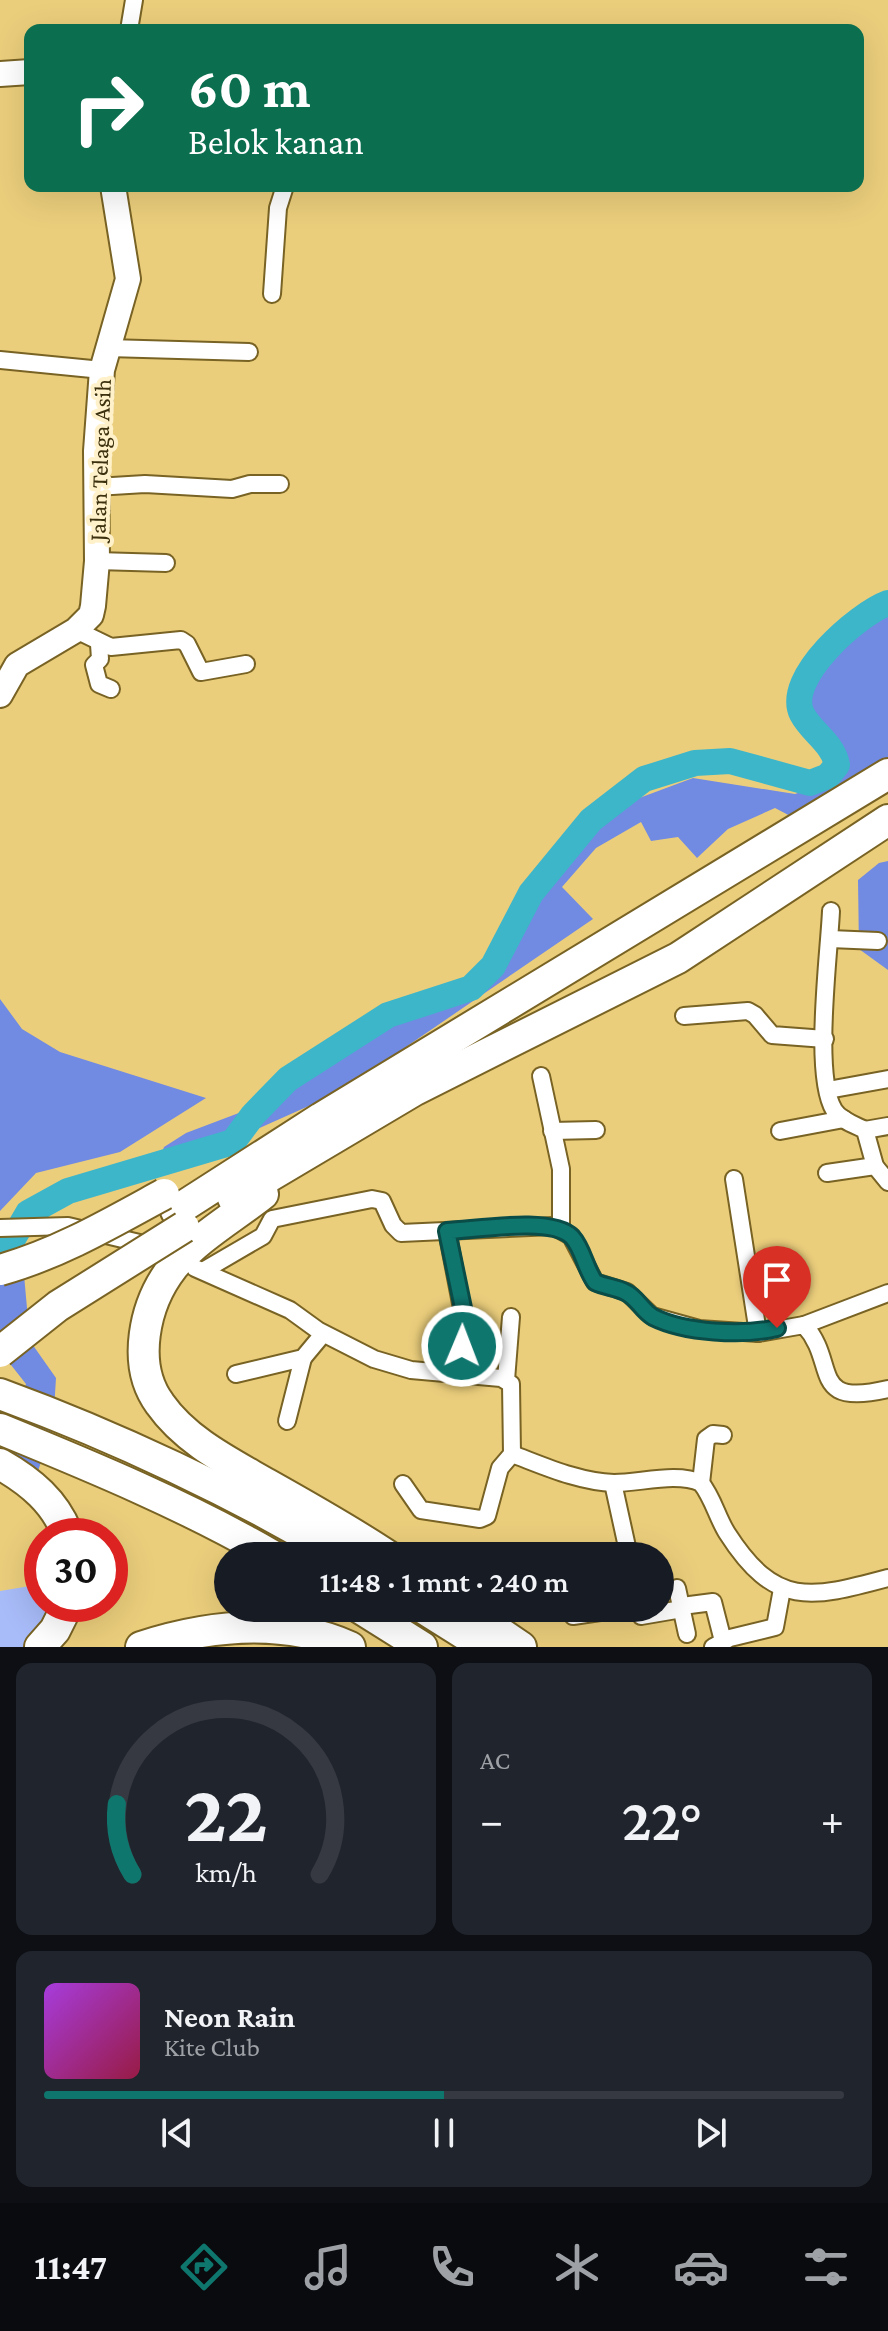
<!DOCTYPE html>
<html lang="id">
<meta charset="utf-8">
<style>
body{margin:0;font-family:"Crimson Pro",serif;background:#20242c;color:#f1f3f6;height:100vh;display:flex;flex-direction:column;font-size:30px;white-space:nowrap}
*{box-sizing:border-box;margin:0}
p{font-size:26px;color:#9ea1a6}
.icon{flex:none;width:44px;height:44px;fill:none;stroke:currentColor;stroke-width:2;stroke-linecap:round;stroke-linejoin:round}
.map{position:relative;height:1647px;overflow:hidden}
.panel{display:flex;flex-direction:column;gap:16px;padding:16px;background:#0d0f14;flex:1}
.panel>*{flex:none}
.banner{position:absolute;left:24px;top:24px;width:840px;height:168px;border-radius:16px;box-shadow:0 8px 32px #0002;background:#0b6e4f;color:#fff;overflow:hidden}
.speed{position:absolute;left:24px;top:1518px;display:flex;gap:16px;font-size:40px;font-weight:700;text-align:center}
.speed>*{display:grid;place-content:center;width:104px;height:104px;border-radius:50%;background:#171b24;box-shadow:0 8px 32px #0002;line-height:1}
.speed .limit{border:12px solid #d22;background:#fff;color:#111}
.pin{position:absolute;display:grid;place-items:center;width:68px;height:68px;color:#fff;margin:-82px -34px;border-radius:50% 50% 50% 0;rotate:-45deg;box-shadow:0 0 8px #0007}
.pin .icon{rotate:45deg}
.me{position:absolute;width:88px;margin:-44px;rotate:1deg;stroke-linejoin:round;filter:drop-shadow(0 0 6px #0008)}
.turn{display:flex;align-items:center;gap:28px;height:168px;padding:0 32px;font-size:36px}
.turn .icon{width:104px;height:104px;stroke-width:2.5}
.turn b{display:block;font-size:56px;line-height:68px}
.big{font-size:60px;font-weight:600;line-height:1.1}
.panel .widget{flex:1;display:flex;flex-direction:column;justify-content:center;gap:12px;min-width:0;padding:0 28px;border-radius:16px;background:#20242c}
.panel .dial{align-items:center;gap:0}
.dial svg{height:208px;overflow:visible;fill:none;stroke:#363941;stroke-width:7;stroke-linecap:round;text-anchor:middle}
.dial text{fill:#f1f3f6;stroke:none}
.song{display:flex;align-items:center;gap:24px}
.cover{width:96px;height:96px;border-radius:12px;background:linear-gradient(135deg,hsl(280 70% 55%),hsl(340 70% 35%))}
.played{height:8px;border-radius:4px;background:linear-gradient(90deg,#0f766e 50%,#363941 50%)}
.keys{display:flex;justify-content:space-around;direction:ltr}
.heat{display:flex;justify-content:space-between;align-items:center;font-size:44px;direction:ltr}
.panel .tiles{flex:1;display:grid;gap:16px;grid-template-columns:1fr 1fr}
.widget:last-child{grid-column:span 2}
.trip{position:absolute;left:214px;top:1542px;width:460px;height:80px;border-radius:40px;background:#171b24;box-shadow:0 8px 32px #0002;font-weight:600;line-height:80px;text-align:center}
.tab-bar{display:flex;height:128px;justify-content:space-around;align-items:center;background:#090b0e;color:#9ea1a6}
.tab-bar .icon{width:56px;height:56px}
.tab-bar .on{color:#0f766e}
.tab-bar b{font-size:36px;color:#f1f3f6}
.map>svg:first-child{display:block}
.green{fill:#a8bcf9}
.forest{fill:#718ae2}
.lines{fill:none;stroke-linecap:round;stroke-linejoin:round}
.river{stroke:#3db6ca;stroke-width:26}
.street-casing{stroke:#786324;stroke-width:20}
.secondary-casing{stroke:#786324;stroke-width:28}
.highway-casing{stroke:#786324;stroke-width:34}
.street{stroke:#fff;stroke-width:16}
.secondary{stroke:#fff;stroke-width:24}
.highway{stroke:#fff;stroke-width:30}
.highway-bridge-casing{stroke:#786324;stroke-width:34;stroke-linecap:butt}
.highway-bridge{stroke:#fff;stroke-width:30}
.route-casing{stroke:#0a4d48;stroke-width:20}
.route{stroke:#0f766e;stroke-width:14}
.labels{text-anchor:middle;stroke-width:8;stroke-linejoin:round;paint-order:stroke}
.street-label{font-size:24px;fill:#3c310e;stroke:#fff1c9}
</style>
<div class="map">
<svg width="888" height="1647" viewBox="0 0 888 1647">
<rect width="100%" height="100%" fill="#ebce7c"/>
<!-- green -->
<path class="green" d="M42,1584V1604H52V1647H0V1591Z"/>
<!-- forest -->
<g class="forest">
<path d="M888,602V772L874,801L817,830L775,808L728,829L697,858L678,837L651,841L641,822L596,848L562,887L593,919L340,1092L226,1143L155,1170L164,1147L186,1133L257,1106L371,1034L468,998L501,959L542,867L599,813L693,778L795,794L817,786L834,765L835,739L803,699L808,665L861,608Z"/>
<path d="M888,861V970L859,949L858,880L879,863Z"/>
<path d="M0,999L22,1029L60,1052L206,1098L120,1152L36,1173L0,1211Z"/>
<path d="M15,1239L24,1275L30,1341L56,1378L53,1426L37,1474L0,1463L26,1384L0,1351V1271Z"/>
</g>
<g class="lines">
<!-- river -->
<path class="river" d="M0,1261L28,1213L68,1191L233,1142L253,1115L288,1079L388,1015L471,988L493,966L531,893L591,820L644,779L695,763L730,761L810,783L828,776L837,765C833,743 812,733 802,714C784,678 858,614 888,603"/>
<defs>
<g id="street">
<path d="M129,30L134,0"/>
<path d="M272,294L278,208L285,186"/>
<path d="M108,348L249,352"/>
<path d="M0,360L102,370"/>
<path d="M96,487L145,484L232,489L250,484H280"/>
<path d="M97,561L166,563"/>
<path d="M76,630L111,647L181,640L187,644L201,672L246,664"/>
<path d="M99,644L100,659L94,665L99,684L111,689"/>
<path d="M831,911C829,955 813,1076 834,1110C840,1120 855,1125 865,1130L875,1166L888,1182"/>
<path d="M830,939L878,941"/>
<path d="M684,1016L748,1011L755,1015L772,1035L825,1039"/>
<path d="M541,1076L561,1169V1230"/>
<path d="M828,1090L888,1079"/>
<path d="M865,1130L888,1126"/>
<path d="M552,1131L596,1130"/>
<path d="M780,1131L844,1119"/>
<path d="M827,1173L875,1166"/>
<path d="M734,1179L758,1333"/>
<path d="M0,1228L68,1226L152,1246"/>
<path d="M447,1231L464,1319L459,1375"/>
<path d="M195,1268L290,1310L319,1331L374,1359L411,1370L501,1378L511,1384L512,1454L500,1468L487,1516L480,1519L421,1510L403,1484"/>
<path d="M203,1271L263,1236L272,1219L372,1199L382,1201L393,1225L401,1233L553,1226L571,1236L595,1282L627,1292L652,1316L699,1329L758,1333L804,1325C839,1363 807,1408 888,1389"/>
<path d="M804,1325L888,1293"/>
<path d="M236,1374L303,1358L323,1334"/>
<path d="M506,1380L511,1317"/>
<path d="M287,1421L303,1358"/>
<path d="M512,1454C544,1466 579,1482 614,1483C640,1483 677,1472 701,1483C713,1498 717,1517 727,1533C775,1608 810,1599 888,1578"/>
<path d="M613,1483L629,1556"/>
<path d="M701,1483L706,1439L713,1434L723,1435"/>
<path d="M677,1588L687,1634"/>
<path d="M682,1606L713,1602L723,1641"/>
<path d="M567,1608L573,1616L627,1608"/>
<path d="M640,1608L641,1616L682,1609"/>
<path d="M713,1647L730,1638L775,1627L782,1589"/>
</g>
<g id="secondary">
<path d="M0,74L30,72"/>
<path d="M0,695L17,665L76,630L91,615L93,606L97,561L96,451L102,370L128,279L113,186"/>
</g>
<g id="highway">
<path d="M263,1194C234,1217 197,1238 173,1267C144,1304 131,1365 160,1404C186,1441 229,1462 267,1484C308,1507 349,1530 388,1556"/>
<path d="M233,1198L415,1090L678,958L888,820"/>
<path d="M176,1211L321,1118L888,774"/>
<path d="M0,1394C115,1436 236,1493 341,1556"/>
<path d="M0,1429C93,1467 187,1506 273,1556"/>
<path d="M0,1464C30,1481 56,1502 68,1536"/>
<path d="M360,1608L422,1647"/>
<path d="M423,1608L485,1647"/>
<path d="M464,1608L521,1647"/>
<path d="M40,1647L55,1630L68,1604"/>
<path d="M141,1647C209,1625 283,1617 350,1647"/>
</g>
</defs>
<!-- street casing -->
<use href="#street" class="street-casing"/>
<!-- secondary casing -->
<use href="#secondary" class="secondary-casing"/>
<!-- highway casing -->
<use href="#highway" class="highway-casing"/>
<!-- street -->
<use href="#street" class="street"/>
<!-- secondary -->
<use href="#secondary" class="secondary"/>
<!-- highway -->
<use href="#highway" class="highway"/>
<defs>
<g id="highway-bridge">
<path d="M0,1270C58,1254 111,1223 164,1194"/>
<path d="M0,1352L58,1306L184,1227"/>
</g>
</defs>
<!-- highway-bridge casing -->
<use href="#highway-bridge" class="highway-bridge-casing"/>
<!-- highway-bridge -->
<use href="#highway-bridge" class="highway-bridge"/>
</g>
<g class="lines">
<defs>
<path id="route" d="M462,1346L463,1308L447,1231C475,1230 552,1216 572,1237C583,1249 585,1268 595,1282C605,1287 616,1287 625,1292C637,1297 642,1311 653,1317C685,1333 743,1336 777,1328"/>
</defs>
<!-- route casing -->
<use href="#route" class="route-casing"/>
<!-- route -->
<use href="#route" class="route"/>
</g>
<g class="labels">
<!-- street labels -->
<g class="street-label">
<text transform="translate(100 460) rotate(-88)" y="8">Jalan Telaga Asih</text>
</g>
</g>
</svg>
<div class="speed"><div class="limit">30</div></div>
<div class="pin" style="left:777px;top:1328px;background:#d93025"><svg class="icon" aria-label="arrive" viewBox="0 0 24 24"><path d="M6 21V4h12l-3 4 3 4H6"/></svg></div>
<svg class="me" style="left:462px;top:1346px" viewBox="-20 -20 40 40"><circle r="17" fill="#0f766e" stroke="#fff" stroke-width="3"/><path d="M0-11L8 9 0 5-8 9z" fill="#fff"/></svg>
<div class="trip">11:48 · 1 mnt · 240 m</div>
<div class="banner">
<div class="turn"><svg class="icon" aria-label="right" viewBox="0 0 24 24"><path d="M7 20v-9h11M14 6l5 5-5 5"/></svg><div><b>60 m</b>Belok kanan</div></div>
</div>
</div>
<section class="panel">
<div class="tiles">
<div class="widget dial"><svg viewBox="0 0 100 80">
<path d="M14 69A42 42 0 1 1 86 69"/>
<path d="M14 69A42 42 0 0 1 8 42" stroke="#0f766e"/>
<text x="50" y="56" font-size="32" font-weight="700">22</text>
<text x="50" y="72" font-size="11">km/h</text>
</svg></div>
<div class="widget"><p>AC</p>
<div class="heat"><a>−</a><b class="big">22°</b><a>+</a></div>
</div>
<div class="widget">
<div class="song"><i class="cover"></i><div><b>Neon Rain</b><p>Kite Club</p></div></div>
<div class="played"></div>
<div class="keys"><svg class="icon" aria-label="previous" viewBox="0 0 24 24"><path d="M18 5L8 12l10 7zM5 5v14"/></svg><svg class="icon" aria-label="pause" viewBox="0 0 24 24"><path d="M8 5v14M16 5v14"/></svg><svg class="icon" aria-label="next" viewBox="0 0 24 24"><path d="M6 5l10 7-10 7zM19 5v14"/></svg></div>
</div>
</div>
</section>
<nav class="tab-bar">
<b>11:47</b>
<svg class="icon on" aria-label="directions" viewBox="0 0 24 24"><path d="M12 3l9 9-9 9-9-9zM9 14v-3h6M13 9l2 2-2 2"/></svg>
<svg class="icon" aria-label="music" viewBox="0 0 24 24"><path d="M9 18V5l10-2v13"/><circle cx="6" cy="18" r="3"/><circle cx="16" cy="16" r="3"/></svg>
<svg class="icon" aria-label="phone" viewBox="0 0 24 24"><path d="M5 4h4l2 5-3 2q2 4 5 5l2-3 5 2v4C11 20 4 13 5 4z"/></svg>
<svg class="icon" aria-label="climate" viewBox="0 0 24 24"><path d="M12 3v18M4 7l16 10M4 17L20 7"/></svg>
<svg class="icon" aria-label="car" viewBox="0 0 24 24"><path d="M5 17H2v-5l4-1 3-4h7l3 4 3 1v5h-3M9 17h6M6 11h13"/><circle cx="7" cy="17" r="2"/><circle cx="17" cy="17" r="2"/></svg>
<svg class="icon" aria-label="filters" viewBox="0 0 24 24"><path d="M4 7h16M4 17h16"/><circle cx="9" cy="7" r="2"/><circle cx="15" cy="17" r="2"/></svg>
</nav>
